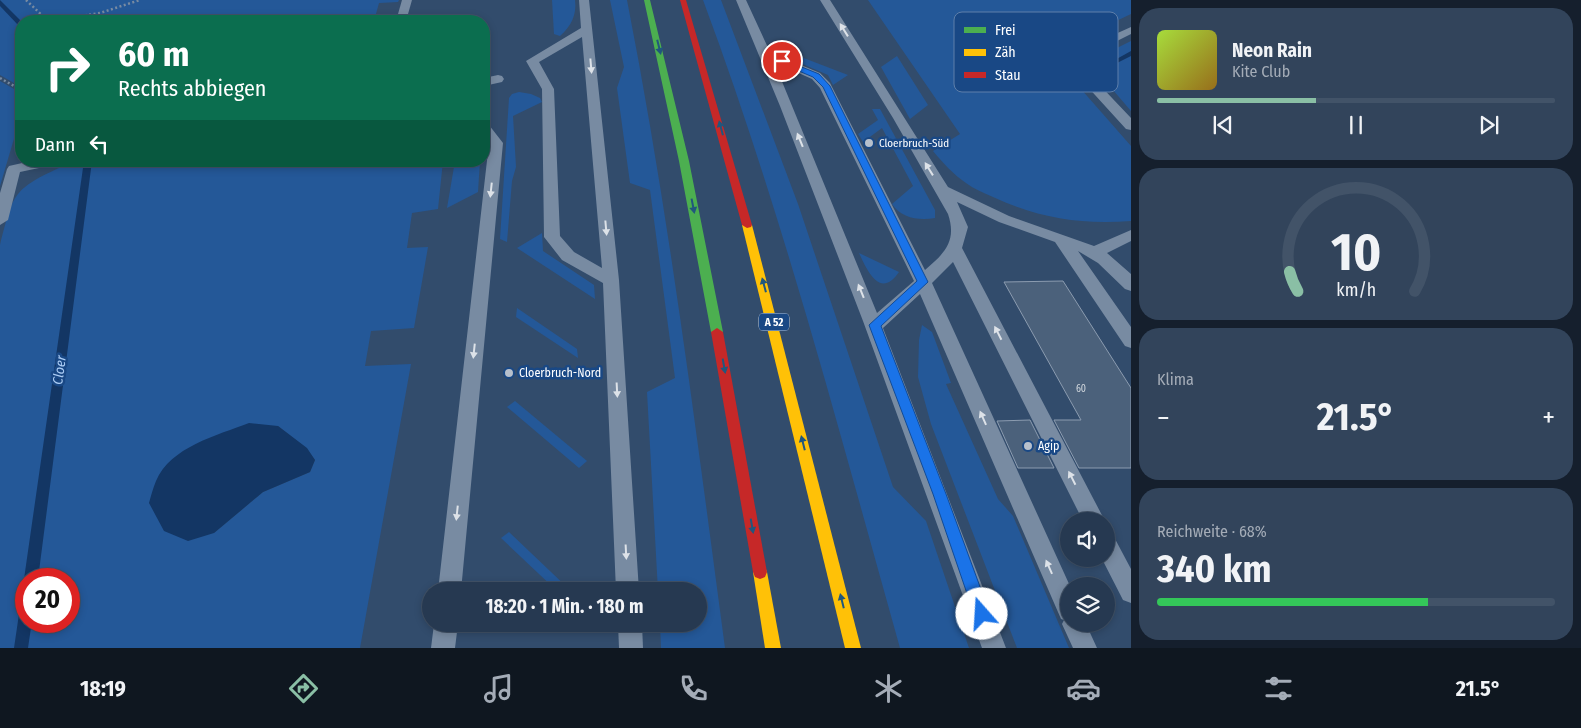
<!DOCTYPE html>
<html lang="de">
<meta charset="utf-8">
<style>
body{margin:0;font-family:"Fira Sans Condensed",sans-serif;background:#32445b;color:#f1f3f6;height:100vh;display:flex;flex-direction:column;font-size:19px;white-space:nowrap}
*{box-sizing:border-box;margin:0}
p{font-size:16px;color:#a4acb7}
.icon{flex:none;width:28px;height:28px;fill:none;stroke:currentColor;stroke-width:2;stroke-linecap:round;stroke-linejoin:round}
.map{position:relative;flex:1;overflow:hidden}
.drawer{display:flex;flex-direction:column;gap:8px;padding:8px;background:#151f2d;width:450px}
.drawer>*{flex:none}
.banner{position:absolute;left:15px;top:15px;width:475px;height:152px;border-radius:20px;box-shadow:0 2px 8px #0003,0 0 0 1px #425368;background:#0b6e4f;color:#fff;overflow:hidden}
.fabs{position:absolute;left:1060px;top:512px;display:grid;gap:10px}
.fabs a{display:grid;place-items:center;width:55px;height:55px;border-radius:50%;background:#263951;box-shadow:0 2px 8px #0003,0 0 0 1px #425368;font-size:25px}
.speed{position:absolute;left:15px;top:568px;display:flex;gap:10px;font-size:25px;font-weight:700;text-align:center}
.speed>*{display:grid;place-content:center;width:65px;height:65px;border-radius:50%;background:#263951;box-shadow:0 2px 8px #0003,0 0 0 1px #425368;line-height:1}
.speed .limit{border:8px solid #d22;background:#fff;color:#111}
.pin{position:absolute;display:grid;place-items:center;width:42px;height:42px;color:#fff;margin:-21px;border:2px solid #fff;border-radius:50%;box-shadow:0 1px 5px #0007}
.me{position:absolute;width:55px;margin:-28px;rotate:341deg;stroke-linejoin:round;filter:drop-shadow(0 0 4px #0008)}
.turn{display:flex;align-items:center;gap:18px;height:105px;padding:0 20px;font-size:22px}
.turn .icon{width:65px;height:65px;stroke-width:2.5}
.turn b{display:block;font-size:35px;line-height:42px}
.then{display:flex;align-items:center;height:48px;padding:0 20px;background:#0003;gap:10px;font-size:19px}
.big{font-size:38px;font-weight:700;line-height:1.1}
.drawer .tile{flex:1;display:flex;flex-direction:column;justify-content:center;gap:8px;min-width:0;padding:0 18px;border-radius:20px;background:#32445b}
.drawer .dial{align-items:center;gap:0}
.dial svg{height:130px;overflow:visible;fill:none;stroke:#425368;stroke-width:7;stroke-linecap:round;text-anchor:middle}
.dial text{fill:#f1f3f6;stroke:none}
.song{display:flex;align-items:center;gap:15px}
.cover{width:60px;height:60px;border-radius:8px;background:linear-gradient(135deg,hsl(80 70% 55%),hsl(40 70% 35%))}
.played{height:5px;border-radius:2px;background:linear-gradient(90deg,#8abfa5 40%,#425368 40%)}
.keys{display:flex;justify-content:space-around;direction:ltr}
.heat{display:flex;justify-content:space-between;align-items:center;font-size:28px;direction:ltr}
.charge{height:8px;border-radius:4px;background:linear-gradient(90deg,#34c759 68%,#425368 0)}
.trip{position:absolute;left:422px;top:582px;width:285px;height:50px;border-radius:25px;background:#263951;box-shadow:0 2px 8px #0003,0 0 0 1px #425368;font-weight:700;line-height:50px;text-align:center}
.tab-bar{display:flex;height:80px;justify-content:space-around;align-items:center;background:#0f1720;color:#a4acb7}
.tab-bar .icon{width:35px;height:35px}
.tab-bar .on{color:#8abfa5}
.tab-bar b{font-size:22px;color:#f1f3f6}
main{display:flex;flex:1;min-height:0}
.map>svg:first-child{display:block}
.green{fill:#245898;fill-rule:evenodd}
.water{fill:#133664}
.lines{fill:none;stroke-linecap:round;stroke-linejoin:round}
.stream{fill:#133664;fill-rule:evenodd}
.building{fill:#4b617b;stroke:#8c9cb0}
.path{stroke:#788ba2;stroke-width:2.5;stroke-dasharray:2 2.5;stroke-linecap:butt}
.lane{fill:#788ba2;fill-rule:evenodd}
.fast{fill:#4caf50;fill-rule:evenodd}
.slow{fill:#ffc107;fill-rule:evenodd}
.jam{fill:#c62828;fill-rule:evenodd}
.oneway{fill:#dde2e8}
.oneway2{fill:#21577d}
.route{fill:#1a73e8;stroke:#114b97}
.poi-dot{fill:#b7c0cc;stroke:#194885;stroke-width:2}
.labels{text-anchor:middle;stroke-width:5;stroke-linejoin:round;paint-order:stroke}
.number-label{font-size:10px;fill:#d2d8de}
.far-poi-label{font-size:11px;fill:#fff;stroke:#194885;text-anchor:start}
.shield{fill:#194885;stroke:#bac8da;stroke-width:1}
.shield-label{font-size:11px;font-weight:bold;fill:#fff}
.poi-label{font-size:12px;fill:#fff;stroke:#194885;text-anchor:start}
.water-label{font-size:14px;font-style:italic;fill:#abccf4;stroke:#194885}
.key{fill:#194885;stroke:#5e7faa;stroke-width:1}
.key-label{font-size:14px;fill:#fff}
</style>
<main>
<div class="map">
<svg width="1131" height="648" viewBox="0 0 1131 648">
<rect width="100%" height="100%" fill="#324c6c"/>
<!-- green -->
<g class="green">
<path d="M0,0H399L398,2L379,3L374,21H21V87L0,75Z"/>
<path d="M552,0H575C577,15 571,26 560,36L554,34Z"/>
<path d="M610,0H627C669,214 696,431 725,648H661L660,624H699V591H658L647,392L675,378L650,190L630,183L617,88L624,67Z"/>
<path d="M703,0H721L798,204L893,487L926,521L969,648H900C839,431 782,212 703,0Z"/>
<path d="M868,0H1131V14L1091,33L1086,41L1071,45L1051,44L1052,56L1131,146V221C1081,225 1038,218 993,197C984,193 974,189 966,183C953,174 943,163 933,151L960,134Z"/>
<path d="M1131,41V111L1089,62Z"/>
<path d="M775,47L848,75L833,85L828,75L777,53Z"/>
<path d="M897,56L928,105L910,119L881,67Z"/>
<path d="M0,81L21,93V115L0,186Z"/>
<path d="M519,92L531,94L540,98L542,102L513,116L516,167L512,181L507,242L500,239L509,98L512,94Z"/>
<path d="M872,109H880L935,210V218C919,221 901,218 892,204L913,186L882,128L863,142L858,134L878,120Z"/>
<path d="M60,161H443L438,209L412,213L407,248L428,247L414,328L371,331L365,366L411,364L360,648H0V245C13,196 11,190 59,168ZM278,426L306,448L315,460L310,472L263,492L214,533ZM26,579H69V621H26Z"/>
<path d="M455,161H480L478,192L447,208Z"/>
<path d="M542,233L543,251L594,285L595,299L517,248Z"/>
<path d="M859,253L899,272C880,300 867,270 859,253Z"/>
<path d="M517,308L577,349L578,358L516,317Z"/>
<path d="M922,325L932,332L951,383L946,384L998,499L1013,516L1069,648H1017L931,424L918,377L919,340Z"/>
<path d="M515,401L587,461L579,468L507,407Z"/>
<path d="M509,532L571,591H557L501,538Z"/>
</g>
<!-- water -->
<path class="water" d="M249,423L278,426L307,448L315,460L310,472L263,492L214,533L188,541L164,531L149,503C151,496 153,488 156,481C170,447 218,435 249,423Z"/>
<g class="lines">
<!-- stream -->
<g class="stream">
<path d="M0,0L21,21V27L19,26L0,6Z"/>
<path d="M1131,51V56L1109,67L1104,66Z"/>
<path d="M84,161H92L38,579H26V583L24,579Z"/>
<path d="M26,607V621H32L28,648H14L19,614L21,609Z"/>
</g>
</g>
<!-- building -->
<g class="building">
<path d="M1063,281L1131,388V468H1079L1054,420H1081L1004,282Z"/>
<path d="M1030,420L1054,468H1018L997,421Z"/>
</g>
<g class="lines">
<!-- path -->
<g class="path">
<path d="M26,0L48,21L100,13L140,0"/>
<path d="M0,78L21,90"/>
<path d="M19,147L21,138"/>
</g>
<!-- lane -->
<g class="lane">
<path d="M402,0H412L406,21H396Z"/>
<path d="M579,0H589L619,280L639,591H616L603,283L562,260L544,237L542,89L526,61L581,28ZM582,37L602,268L574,252L560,236L554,89L539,62Z"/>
<path d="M736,0H746L770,52L820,73L830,83L925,270C945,253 957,241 948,214L893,118L820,0H830L948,187L1009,216L1094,246L1131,230V241L1107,253L1131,274V291L1125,289L1098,263L1078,251L1131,327V348L1125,346L1055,242L999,222L957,202L968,227L962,248L1105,521H1083L953,262L932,283L1070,586L1069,624H1086L1097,648H1073L1062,624L1064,620L1061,619L920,294L883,328L1006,648H982L863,321L780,106ZM774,62L812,79L820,88L914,281L877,313Z"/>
<path d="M1131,27V34L1091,54L1086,64L1094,79L1131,118V130L1126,129L1085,84L1074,64L1082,49Z"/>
<path d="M498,75L502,76L504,79L502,82L484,86V78Z"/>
<path d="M484,124L489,125L503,143L461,591H438L489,143L484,137Z"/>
<path d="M31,161H60L58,164L20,172L8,220L0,225V193L7,169L9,166Z"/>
<path d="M1106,534L1114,537L1131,569V603L1123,600L1102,559H1106Z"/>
<path d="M434,624H458L455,648H431Z"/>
<path d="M618,624H642L643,648H619Z"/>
</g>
<!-- fast -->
<path class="fast" d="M644,0H650L689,161L723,332L717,336L711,332L679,161Z"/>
<!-- slow -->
<g class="slow">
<path d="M747,222L752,225L861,648H845L742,225Z"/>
<path d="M760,565L765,567L767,572L781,648H765L753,572L755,567Z"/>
</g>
<!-- jam -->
<g class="jam">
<path d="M680,0H686L752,225L751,227L747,228L742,225Z"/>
<path d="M717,328L723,332L767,572L765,577L760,579L755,577L753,572L711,332Z"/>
</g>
</g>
<!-- one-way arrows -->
<defs><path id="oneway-solid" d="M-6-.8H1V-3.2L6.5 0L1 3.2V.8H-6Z" transform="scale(1.25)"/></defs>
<g class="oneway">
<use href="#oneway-solid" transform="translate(844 30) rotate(-122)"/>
<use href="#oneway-solid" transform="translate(591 66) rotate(85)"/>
<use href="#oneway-solid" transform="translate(800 140) rotate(-112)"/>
<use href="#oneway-solid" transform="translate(929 169) rotate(-122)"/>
<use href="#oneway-solid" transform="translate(491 190) rotate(96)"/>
<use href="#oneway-solid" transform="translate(606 228) rotate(85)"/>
<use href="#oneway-solid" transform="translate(861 291) rotate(-112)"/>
<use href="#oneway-solid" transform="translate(998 333) rotate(-117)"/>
<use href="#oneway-solid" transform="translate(474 351) rotate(96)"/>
<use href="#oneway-solid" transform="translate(617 390) rotate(87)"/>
<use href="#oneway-solid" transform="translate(983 418) rotate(-114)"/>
<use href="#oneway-solid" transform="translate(1072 478) rotate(-117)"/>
<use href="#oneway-solid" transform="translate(457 513) rotate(96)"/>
<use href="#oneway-solid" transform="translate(626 552) rotate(87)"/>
<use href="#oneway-solid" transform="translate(1049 567) rotate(-114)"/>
</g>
<g class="oneway2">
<use href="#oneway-solid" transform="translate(659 47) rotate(76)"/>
<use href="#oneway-solid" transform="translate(721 128) rotate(-105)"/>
<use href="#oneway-solid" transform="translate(693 206) rotate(79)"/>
<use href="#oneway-solid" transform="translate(764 285) rotate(-105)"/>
<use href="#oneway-solid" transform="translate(724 366) rotate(80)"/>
<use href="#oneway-solid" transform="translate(803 443) rotate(-104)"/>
<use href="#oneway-solid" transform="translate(752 526) rotate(80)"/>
<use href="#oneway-solid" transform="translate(842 601) rotate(-104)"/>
</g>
<!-- route -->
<path class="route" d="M782,59L819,74L830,86L928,282L881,326L946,494L990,614L987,619L982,621L976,619L974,614L933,494L869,325L917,281L823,87L813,77L780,63V60Z"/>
<!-- markers -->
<g class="poi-dot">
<circle cx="869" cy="143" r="5"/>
<circle cx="509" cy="373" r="5"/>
<circle cx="1028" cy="446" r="5"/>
</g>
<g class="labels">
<!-- number labels -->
<g class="number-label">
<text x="1081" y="392">60</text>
</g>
<!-- far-poi labels -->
<g class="far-poi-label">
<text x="879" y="147">Cloerbruch-Süd</text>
</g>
<!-- shield labels -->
<rect class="shield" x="759" y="313.5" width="30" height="17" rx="4"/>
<g class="shield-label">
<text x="774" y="326">A 52</text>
</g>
<!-- poi labels -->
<g class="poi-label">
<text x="519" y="377">Cloerbruch-Nord</text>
<text x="1038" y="450">Agip</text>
</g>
<!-- water labels -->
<g class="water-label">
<text transform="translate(59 370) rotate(-82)" y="5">Cloer</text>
</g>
</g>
<!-- legend -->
<rect x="954" y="12" width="164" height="80" rx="8" class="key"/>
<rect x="964" y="27" width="22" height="6" fill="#4caf50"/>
<rect x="964" y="49" width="22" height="7" fill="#ffc107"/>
<rect x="964" y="72" width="22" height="6" fill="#c62828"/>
<g class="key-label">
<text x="995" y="35">Frei</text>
<text x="995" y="57">Zäh</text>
<text x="995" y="80">Stau</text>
</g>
</svg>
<div class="fabs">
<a><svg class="icon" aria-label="sound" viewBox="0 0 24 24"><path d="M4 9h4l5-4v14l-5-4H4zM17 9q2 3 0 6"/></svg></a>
<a><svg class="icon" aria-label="layers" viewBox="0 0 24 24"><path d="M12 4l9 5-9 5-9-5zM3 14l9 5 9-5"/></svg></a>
</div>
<div class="speed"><div class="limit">20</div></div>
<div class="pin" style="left:782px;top:61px;background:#d93025"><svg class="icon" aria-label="arrive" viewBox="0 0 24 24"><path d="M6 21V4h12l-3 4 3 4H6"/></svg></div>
<svg class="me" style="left:982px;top:614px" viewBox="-20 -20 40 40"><circle r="19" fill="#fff"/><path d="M0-13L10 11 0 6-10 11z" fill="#1a73e8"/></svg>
<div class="trip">18:20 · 1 Min. · 180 m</div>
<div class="banner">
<div class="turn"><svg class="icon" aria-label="right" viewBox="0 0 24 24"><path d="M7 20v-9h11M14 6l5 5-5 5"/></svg><div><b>60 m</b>Rechts abbiegen</div></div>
<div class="then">Dann<svg class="icon" aria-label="left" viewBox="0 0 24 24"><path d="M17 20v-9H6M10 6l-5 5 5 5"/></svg></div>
</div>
</div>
<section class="drawer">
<div class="tile">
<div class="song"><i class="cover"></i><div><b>Neon Rain</b><p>Kite Club</p></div></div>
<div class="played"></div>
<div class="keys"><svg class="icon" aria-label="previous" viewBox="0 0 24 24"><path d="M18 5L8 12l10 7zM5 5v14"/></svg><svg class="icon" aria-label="pause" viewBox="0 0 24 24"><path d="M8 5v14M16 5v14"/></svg><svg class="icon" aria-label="next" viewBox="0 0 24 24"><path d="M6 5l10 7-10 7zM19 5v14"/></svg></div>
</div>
<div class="tile dial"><svg viewBox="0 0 100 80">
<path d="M14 69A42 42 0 1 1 86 69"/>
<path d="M14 69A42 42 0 0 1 9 57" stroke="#8abfa5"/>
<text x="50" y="56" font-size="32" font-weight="700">10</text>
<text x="50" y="72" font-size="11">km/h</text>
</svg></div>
<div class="tile"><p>Klima</p>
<div class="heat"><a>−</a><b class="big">21.5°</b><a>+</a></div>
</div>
<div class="tile"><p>Reichweite · 68%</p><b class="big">340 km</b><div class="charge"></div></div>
</section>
</main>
<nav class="tab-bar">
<b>18:19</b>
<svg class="icon on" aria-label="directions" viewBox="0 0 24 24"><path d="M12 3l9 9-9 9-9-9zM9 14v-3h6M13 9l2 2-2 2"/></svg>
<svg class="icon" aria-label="music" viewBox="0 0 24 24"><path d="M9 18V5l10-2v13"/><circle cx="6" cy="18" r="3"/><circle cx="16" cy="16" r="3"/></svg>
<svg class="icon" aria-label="phone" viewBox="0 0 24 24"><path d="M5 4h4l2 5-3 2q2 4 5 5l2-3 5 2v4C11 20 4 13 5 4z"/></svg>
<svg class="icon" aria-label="climate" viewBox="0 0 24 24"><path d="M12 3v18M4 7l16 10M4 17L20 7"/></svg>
<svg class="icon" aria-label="car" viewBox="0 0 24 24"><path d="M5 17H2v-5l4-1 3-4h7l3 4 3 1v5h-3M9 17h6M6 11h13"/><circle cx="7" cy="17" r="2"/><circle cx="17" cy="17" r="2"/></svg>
<svg class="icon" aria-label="filters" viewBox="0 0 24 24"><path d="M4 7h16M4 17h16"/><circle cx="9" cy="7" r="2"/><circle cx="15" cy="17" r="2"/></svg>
<b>21.5°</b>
</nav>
